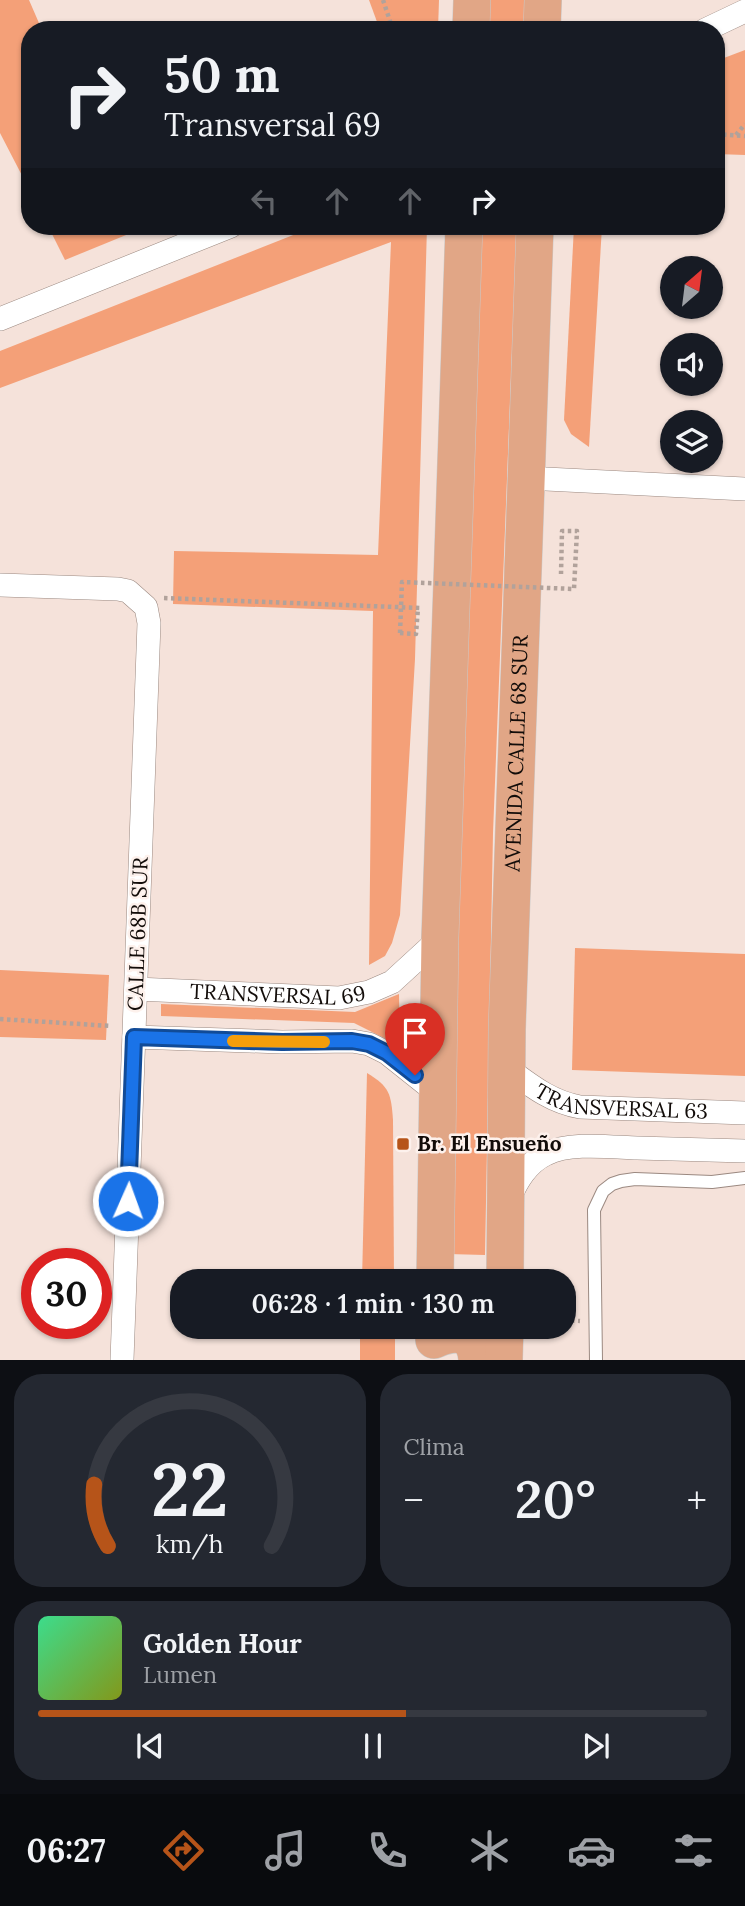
<!DOCTYPE html>
<html lang="es">
<meta charset="utf-8">
<style>
body{margin:0;font-family:Lora,serif;background:#242831;color:#f1f3f6;height:100vh;display:flex;flex-direction:column;font-size:26px;white-space:nowrap}
*{box-sizing:border-box;margin:0}
p{font-size:23px;color:#9ea1a6}
.icon{flex:none;width:38px;height:38px;fill:none;stroke:currentColor;stroke-width:2;stroke-linecap:round;stroke-linejoin:round}
.map{position:relative;height:1360px;overflow:hidden}
.details{display:flex;flex-direction:column;gap:14px;padding:14px;background:#0d0f14;flex:1}
.details>*{flex:none}
.top-card{position:absolute;left:21px;top:21px;width:704px;height:214px;border-radius:28px;box-shadow:0 2px 5px #0004;background:#171b24;color:#f1f3f6;overflow:hidden}
.needle{width:46px;rotate:28deg}
.controls{position:absolute;left:660px;top:256px;display:grid;gap:14px}
.controls a{display:grid;place-items:center;width:63px;height:63px;border-radius:50%;background:#171b24;box-shadow:0 2px 5px #0004;font-size:35px}
.speed{position:absolute;left:21px;top:1248px;display:flex;gap:14px;font-size:35px;font-weight:700;text-align:center}
.speed>*{display:grid;place-content:center;width:91px;height:91px;border-radius:50%;background:#171b24;box-shadow:0 2px 5px #0004;line-height:1}
.speed .limit{border:10px solid #d22;background:#fff;color:#111}
.pin{position:absolute;display:grid;place-items:center;width:60px;height:60px;color:#fff;margin:-72px -30px;border-radius:50% 50% 50% 0;rotate:-45deg;box-shadow:0 0 7px #0007}
.pin .icon{rotate:45deg}
.me{position:absolute;width:77px;margin:-38px;rotate:2deg;stroke-linejoin:round;filter:drop-shadow(0 0 5px #0008)}
.turn{display:flex;align-items:center;gap:24px;height:147px;padding:0 28px;font-size:32px}
.turn .icon{width:91px;height:91px;stroke-width:2.5}
.turn b{display:block;font-size:49px;line-height:60px}
.lanes{display:flex;align-items:center;height:66px;padding:0 28px;background:#0003;justify-content:center;gap:35px;direction:ltr}
.lanes .off{opacity:.35}
.big{font-size:52px;font-weight:600;line-height:1.1}
.details .card{flex:1;display:flex;flex-direction:column;justify-content:center;gap:10px;min-width:0;padding:0 24px;border-radius:28px;background:#242831}
.details .dial{align-items:center;gap:0}
.dial svg{height:182px;overflow:visible;fill:none;stroke:#363941;stroke-width:7;stroke-linecap:round;text-anchor:middle}
.dial text{fill:#f1f3f6;stroke:none}
.song{display:flex;align-items:center;gap:21px}
.cover{width:84px;height:84px;border-radius:10px;background:linear-gradient(135deg,hsl(150 70% 55%),hsl(70 70% 35%))}
.played{height:7px;border-radius:4px;background:linear-gradient(90deg,#b65419 55%,#363941 55%)}
.keys{display:flex;justify-content:space-around;direction:ltr}
.heat{display:flex;justify-content:space-between;align-items:center;font-size:38px;direction:ltr}
.details .tiles{flex:1;display:grid;gap:14px;grid-template-columns:1fr 1fr}
.card:last-child{grid-column:span 2}
.trip{position:absolute;left:170px;top:1269px;width:406px;height:70px;border-radius:28px;background:#171b24;box-shadow:0 2px 5px #0004;font-weight:600;line-height:70px;text-align:center}
.menu{display:flex;height:112px;justify-content:space-around;align-items:center;background:#090b0e;color:#9ea1a6}
.menu .icon{width:49px;height:49px}
.menu .on{color:#b65419}
.menu b{font-size:32px;color:#f1f3f6}
.map>svg:first-child{display:block}
.green{fill:#f4a078}
.lines{fill:none;stroke-linecap:round;stroke-linejoin:round}
.service-casing{stroke:#9b8981;stroke-width:14}
.minor-casing{stroke:#9b8981;stroke-width:24}
.primary-casing{stroke:#cbcac9;stroke-width:38}
.path{stroke:#b1a29b;stroke-width:4.5;stroke-dasharray:3.5 3.5;stroke-linecap:butt}
.service{stroke:#fff;stroke-width:12}
.minor{stroke:#fff;stroke-width:23}
.primary{stroke:#e1a686;stroke-width:37}
.path-bridge{stroke:#b1a29b;stroke-width:4.5;stroke-dasharray:3.5 3.5;stroke-linecap:butt}
.route-casing{stroke:#114b97;stroke-width:18}
.route{stroke:#1a73e8;stroke-width:12}
.slow{stroke:#f59e0b;stroke-width:12}
.poi-dot{fill:#b65419;stroke:#fdf1ec;stroke-width:2.5}
.labels{text-anchor:middle;stroke-width:5;stroke-linejoin:round;paint-order:stroke}
.street-label{font-size:21px;fill:#120c09;stroke:#fdf1ec}
.poi-label{font-size:21px;font-weight:bold;fill:#120c09;stroke:#fdf1ec;text-anchor:start}
</style>
<div class="map">
<svg width="745" height="1360" viewBox="0 0 745 1360">
<rect width="100%" height="100%" fill="#f5e2da"/>
<!-- green -->
<g class="green">
<path d="M0,0H29L42,30H30V191L0,133Z"/>
<path d="M369,0H439L438,30H380Z"/>
<path d="M490,0H527L526,30H489Z"/>
<path d="M745,50V155L716,154V61Z"/>
<path d="M48,226H127L131,233L65,260Z"/>
<path d="M316,226H427L415,659L400,915L392,943L385,956L369,965L373,611L173,604L174,551L378,555L391,242L0,388V351Z"/>
<path d="M481,226H517L493,833L485,1255L448,1254Z"/>
<path d="M574,226H602L589,447L571,434L564,420Z"/>
<path d="M575,948L745,954V1076L572,1070Z"/>
<path d="M0,970L109,975L106,1040L0,1037Z"/>
<path d="M399,994L400,1046L354,1023L161,1016V1004L355,1012Z"/>
<path d="M367,1073C390,1087 391,1094 393,1120L394,1281H362Z"/>
<rect x="360" y="1327" width="35" height="33"/>
</g>
<g class="lines">
<defs>
<path id="service" d="M596,1360L594,1210L603,1191L612,1184L621,1181L635,1179L712,1182L745,1178"/>
<g id="minor">
<path d="M705,30L745,11"/>
<path d="M0,319L231,226"/>
<path d="M526,478L745,489"/>
<path d="M0,585L118,589L128,591L146,607L149,623L122,1360"/>
<path id="s1" d="M136,989L339,998L369,992L392,982L440,938"/>
<path d="M134,1037L282,1042L352,1041L369,1044L387,1053L436,1092"/>
<path id="s2" d="M507,1068C530,1085 551,1102 580,1107L745,1113"/>
<path d="M509,1199C517,1181 527,1163 546,1154C569,1142 610,1147 637,1148C673,1149 709,1150 745,1151"/>
</g>
<g id="primary">
<path d="M471,30L472,0"/>
<path d="M542,30L543,0"/>
<path d="M435,1281L440,938L464,226"/>
<path id="s3" d="M505,1281L507,1029L535,226"/>
<path d="M434,1340C457,1330 475,1332 477,1360"/>
<path d="M504,1360L505,1326"/>
</g>
</defs>
<!-- service casing -->
<use href="#service" class="service-casing"/>
<!-- minor casing -->
<use href="#minor" class="minor-casing"/>
<!-- primary casing -->
<use href="#primary" class="primary-casing"/>
<!-- path -->
<g class="path">
<path d="M383,0L393,30"/>
<path d="M716,134L745,136"/>
<path d="M736,135L745,124"/>
<path d="M164,598L421,608"/>
<path d="M400,633L416,634L418,608"/>
<path d="M0,1019L111,1026"/>
<path d="M564,1320L580,1321"/>
</g>
<!-- service -->
<use href="#service" class="service"/>
<!-- minor -->
<use href="#minor" class="minor"/>
<!-- primary -->
<use href="#primary" class="primary"/>
<!-- path-bridge -->
<path class="path-bridge" d="M400,633L402,582L574,589L577,531H562L561,574"/>
</g>
<g class="lines">
<defs>
<path id="route" d="M128,1201L134,1037L282,1042L352,1041L369,1044L387,1053L415,1075"/>
</defs>
<!-- route casing -->
<use href="#route" class="route-casing"/>
<!-- route -->
<use href="#route" class="route"/>
<!-- slow -->
<path class="slow" d="M233,1041L324,1042"/>
</g>
<!-- markers -->
<rect class="poi-dot" x="396" y="1137" width="14" height="14" rx="3.5"/>
<g class="labels">
<!-- street labels -->
<g class="street-label">
<text dy="7" stroke="none"><textPath href="#s3" startOffset="528">AVENIDA CALLE 68 SUR</textPath></text>
<text transform="translate(138 934) rotate(-88)" y="7">CALLE 68B SUR</text>
<text dy="7" stroke="none"><textPath href="#s1" startOffset="142">TRANSVERSAL 69</textPath></text>
<text dy="7" stroke="none"><textPath href="#s2" startOffset="124">TRANSVERSAL 63</textPath></text>
</g>
<!-- poi labels -->
<g class="poi-label">
<text x="417" y="1151">Br. El Ensueño</text>
</g>
</g>
</svg>
<div class="controls">
<a><svg class="needle" viewBox="-14 -14 28 28"><path d="M0-13l5 13h-10z" fill="#e53935"/><path d="M0 13l5-13h-10z" fill="#9ea1a6"/></svg></a>
<a><svg class="icon" aria-label="sound" viewBox="0 0 24 24"><path d="M4 9h4l5-4v14l-5-4H4zM17 9q2 3 0 6"/></svg></a>
<a><svg class="icon" aria-label="layers" viewBox="0 0 24 24"><path d="M12 4l9 5-9 5-9-5zM3 14l9 5 9-5"/></svg></a>
</div>
<div class="speed"><div class="limit">30</div></div>
<div class="pin" style="left:415px;top:1075px;background:#d93025"><svg class="icon" aria-label="arrive" viewBox="0 0 24 24"><path d="M6 21V4h12l-3 4 3 4H6"/></svg></div>
<svg class="me" style="left:128px;top:1201px" viewBox="-20 -20 40 40"><circle r="17" fill="#1a73e8" stroke="#fff" stroke-width="3"/><path d="M0-11L8 9 0 5-8 9z" fill="#fff"/></svg>
<div class="trip">06:28 · 1 min · 130 m</div>
<div class="top-card">
<div class="turn"><svg class="icon" aria-label="right" viewBox="0 0 24 24"><path d="M7 20v-9h11M14 6l5 5-5 5"/></svg><div><b>50 m</b>Transversal 69</div></div>
<div class="lanes"><svg class="icon off" aria-label="left" viewBox="0 0 24 24"><path d="M17 20v-9H6M10 6l-5 5 5 5"/></svg><svg class="icon off" aria-label="ahead" viewBox="0 0 24 24"><path d="M12 20V5M6 11l6-6 6 6"/></svg><svg class="icon off" aria-label="ahead" viewBox="0 0 24 24"><path d="M12 20V5M6 11l6-6 6 6"/></svg><svg class="icon" aria-label="right" viewBox="0 0 24 24"><path d="M7 20v-9h11M14 6l5 5-5 5"/></svg></div>
</div>
</div>
<section class="details">
<div class="tiles">
<div class="card dial"><svg viewBox="0 0 100 80">
<path d="M14 69A42 42 0 1 1 86 69"/>
<path d="M14 69A42 42 0 0 1 8 42" stroke="#b65419"/>
<text x="50" y="56" font-size="32" font-weight="700">22</text>
<text x="50" y="72" font-size="11">km/h</text>
</svg></div>
<div class="card"><p>Clima</p>
<div class="heat"><a>−</a><b class="big">20°</b><a>+</a></div>
</div>
<div class="card">
<div class="song"><i class="cover"></i><div><b>Golden Hour</b><p>Lumen</p></div></div>
<div class="played"></div>
<div class="keys"><svg class="icon" aria-label="previous" viewBox="0 0 24 24"><path d="M18 5L8 12l10 7zM5 5v14"/></svg><svg class="icon" aria-label="pause" viewBox="0 0 24 24"><path d="M8 5v14M16 5v14"/></svg><svg class="icon" aria-label="next" viewBox="0 0 24 24"><path d="M6 5l10 7-10 7zM19 5v14"/></svg></div>
</div>
</div>
</section>
<nav class="menu">
<b>06:27</b>
<svg class="icon on" aria-label="directions" viewBox="0 0 24 24"><path d="M12 3l9 9-9 9-9-9zM9 14v-3h6M13 9l2 2-2 2"/></svg>
<svg class="icon" aria-label="music" viewBox="0 0 24 24"><path d="M9 18V5l10-2v13"/><circle cx="6" cy="18" r="3"/><circle cx="16" cy="16" r="3"/></svg>
<svg class="icon" aria-label="phone" viewBox="0 0 24 24"><path d="M5 4h4l2 5-3 2q2 4 5 5l2-3 5 2v4C11 20 4 13 5 4z"/></svg>
<svg class="icon" aria-label="climate" viewBox="0 0 24 24"><path d="M12 3v18M4 7l16 10M4 17L20 7"/></svg>
<svg class="icon" aria-label="car" viewBox="0 0 24 24"><path d="M5 17H2v-5l4-1 3-4h7l3 4 3 1v5h-3M9 17h6M6 11h13"/><circle cx="7" cy="17" r="2"/><circle cx="17" cy="17" r="2"/></svg>
<svg class="icon" aria-label="filters" viewBox="0 0 24 24"><path d="M4 7h16M4 17h16"/><circle cx="9" cy="7" r="2"/><circle cx="15" cy="17" r="2"/></svg>
</nav>
